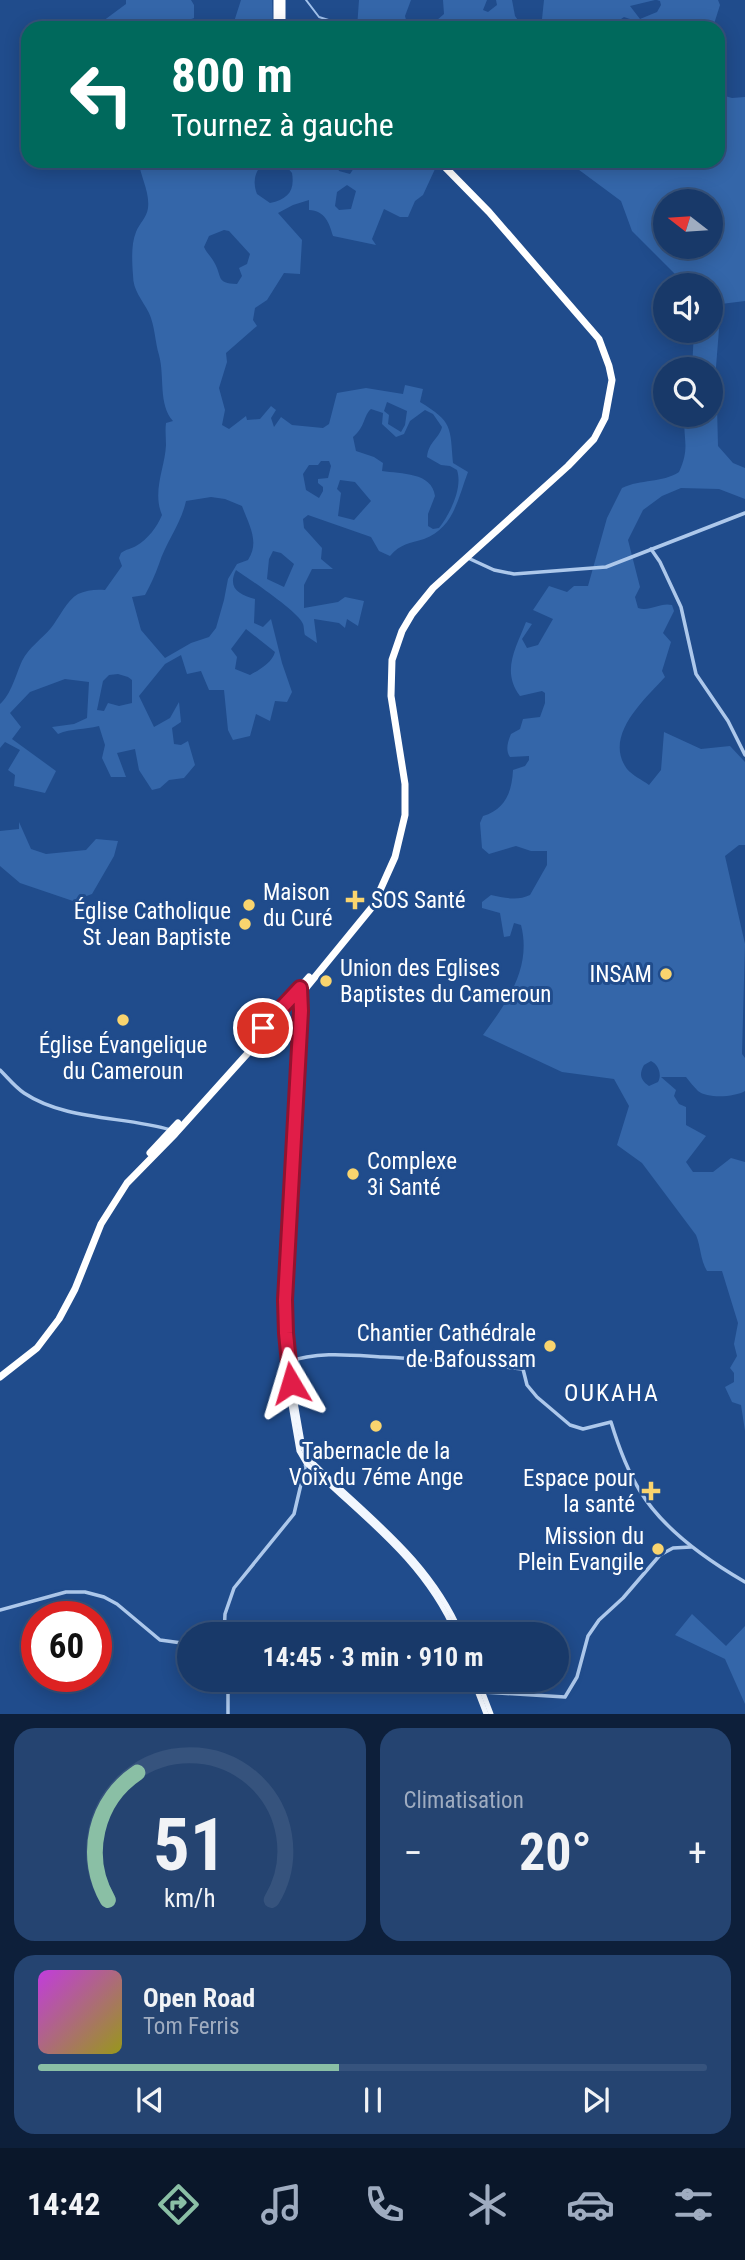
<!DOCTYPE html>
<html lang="fr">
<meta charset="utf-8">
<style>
body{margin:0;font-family:"Roboto Condensed",sans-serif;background:#254471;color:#f1f3f6;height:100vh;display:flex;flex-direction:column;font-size:26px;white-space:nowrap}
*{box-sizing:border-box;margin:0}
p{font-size:23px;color:#9facc0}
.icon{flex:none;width:38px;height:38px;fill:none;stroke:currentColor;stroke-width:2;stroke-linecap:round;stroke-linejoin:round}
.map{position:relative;height:1714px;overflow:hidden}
.side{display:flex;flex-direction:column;gap:14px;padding:14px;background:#0d1f3a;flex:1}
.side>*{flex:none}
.guide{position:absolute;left:21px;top:21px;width:704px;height:147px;border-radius:21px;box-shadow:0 4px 18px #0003,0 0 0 2px #36537d;background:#00695c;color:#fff;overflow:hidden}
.needle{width:46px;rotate:287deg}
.controls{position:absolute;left:653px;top:189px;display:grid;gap:14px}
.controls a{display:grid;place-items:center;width:70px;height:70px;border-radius:50%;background:#183969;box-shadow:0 4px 18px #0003,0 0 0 2px #36537d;font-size:35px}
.speed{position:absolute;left:21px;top:1601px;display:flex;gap:14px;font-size:35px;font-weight:700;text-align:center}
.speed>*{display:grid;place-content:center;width:91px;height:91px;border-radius:50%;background:#183969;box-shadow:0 4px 18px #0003,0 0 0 2px #36537d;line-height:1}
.speed .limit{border:10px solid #d22;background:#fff;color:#111}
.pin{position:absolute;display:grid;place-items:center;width:60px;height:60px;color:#fff;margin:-30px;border:4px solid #fff;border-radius:50%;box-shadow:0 2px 7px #0007}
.me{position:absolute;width:77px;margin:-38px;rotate:353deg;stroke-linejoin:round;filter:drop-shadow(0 0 5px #0008)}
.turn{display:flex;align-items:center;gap:24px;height:147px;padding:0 35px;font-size:32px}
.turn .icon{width:91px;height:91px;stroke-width:2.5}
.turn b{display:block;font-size:49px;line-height:60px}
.big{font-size:52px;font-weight:700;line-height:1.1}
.side .widget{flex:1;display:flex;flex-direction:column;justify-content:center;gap:10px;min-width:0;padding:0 24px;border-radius:21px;background:#254471}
.side .dial{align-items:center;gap:0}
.dial svg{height:182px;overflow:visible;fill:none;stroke:#36537d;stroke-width:7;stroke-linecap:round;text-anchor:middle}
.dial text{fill:#f1f3f6;stroke:none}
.song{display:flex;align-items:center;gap:21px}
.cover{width:84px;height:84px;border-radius:10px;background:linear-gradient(135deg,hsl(290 70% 55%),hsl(60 70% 35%))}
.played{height:7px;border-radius:4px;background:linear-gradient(90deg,#8abfa5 45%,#36537d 45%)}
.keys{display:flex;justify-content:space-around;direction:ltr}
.heat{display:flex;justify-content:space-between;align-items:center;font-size:38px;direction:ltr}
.side .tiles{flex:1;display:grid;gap:14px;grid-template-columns:1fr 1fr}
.widget:last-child{grid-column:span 2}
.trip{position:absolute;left:177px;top:1622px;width:392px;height:70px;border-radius:35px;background:#183969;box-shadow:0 4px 18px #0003,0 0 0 2px #36537d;font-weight:700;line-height:70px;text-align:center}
.tabs{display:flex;height:112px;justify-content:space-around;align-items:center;background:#0a172a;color:#9facc0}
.tabs .icon{width:49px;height:49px}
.tabs .active{color:#8abfa5}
.tabs b{font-size:32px;color:#f1f3f6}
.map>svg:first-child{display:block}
.green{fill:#3466a9;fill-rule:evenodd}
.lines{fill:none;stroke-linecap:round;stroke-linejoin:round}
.stream{stroke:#a1c2ed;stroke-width:2}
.minor{stroke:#adc8eb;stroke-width:3.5}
.major{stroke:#f2f7fe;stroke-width:5}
.highway{stroke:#fff;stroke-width:7}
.route-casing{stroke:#92132f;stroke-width:18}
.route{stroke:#e11d48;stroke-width:12}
.poi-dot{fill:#f9d46e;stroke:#204c8c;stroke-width:2.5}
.labels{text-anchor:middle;stroke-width:6;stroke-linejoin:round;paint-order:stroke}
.poi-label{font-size:23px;fill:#fff;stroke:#204c8c;text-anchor:end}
.neighbourhood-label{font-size:24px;letter-spacing:2px;fill:#fff;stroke:#204c8c}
</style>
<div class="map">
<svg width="745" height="1714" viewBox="0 0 745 1714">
<rect width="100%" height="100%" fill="#204c8c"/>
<!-- green -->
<g class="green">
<path d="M126,0H191L194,5V18L178,24L176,28L95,26L94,23L99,24L126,4Z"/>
<path d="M241,0H272L273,28H259L247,20L243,28H232Z"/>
<path d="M359,0H411L405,16L407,24L429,27L444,14L443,0H487L483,10L488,12L497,5L496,0H512L515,16L524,28H357Z"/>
<path d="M544,0H655L630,6L640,19L657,12L661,5L660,1L657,0H718L720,5L714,24L697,19L686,28H636L633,20L624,17L618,21V28H543L542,19Z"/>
<path d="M718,94L732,98L745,97V301L721,304L716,367L718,446L733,463L745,468V499L719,489L681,488L662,496L643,510L628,540L640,587L635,597L638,608C650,612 660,602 672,605L674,611L663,633L671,642L662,671L665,677C644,700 603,736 627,769C632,775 642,780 649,785L661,770L664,732L701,749L730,746L745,762V845H739L725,856L745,944L742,1054L745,1058V1091C735,1097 708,1099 698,1091C694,1087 690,1082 686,1077H661L676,1090L674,1096L679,1104L686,1107V1125L706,1136L686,1162L693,1172H713L731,1158L745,1162V1431L741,1405L732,1402L725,1387L734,1382V1373L730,1368L737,1356L734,1344L738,1323L722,1271H707C700,1259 701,1247 696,1235L642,1163L617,1145L629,1106L614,1079L562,1072L483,1035C507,1002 532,968 521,925L514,923L510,936L504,937L500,913L482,908V902L491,895C504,898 518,901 530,895L547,865V851H531L516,846L489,854L482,848L480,823L483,816C505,810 512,792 513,770L525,766L529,760V756L510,757C505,750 508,741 511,734L520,729L523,719L540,717L545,703V693L542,691L520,696C501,671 516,648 526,622L532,624L522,639L527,648L538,645L553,619L533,610L549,586L567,592L574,586H588L607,518L622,488C641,479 662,483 679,472C691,446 682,439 685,415H710V369H692L694,331H710V285H683L674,273L632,231L621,201L567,161H718ZM665,201H710V247H665ZM651,1061C659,1065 662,1075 658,1082L649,1086C640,1080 639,1074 644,1065Z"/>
<path d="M139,161H242L246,164L251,161H265C255,171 252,181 257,194L270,203C288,199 295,191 292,173L282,161H340L337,166L339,171L350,174L356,165L355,161H425L435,169L423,195L415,201L408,217H400L384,209L372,239L376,245L333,236C329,222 325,211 309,210V200L293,205L278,213L302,240L300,274L284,273L267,300L255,308L253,320L257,326L226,353L227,362L219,388L225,410L222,425L229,429L246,416L247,420L260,419L271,406L276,410L271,418L274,427L281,417L292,425L323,428L329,424L337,393L366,388L403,394L405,385L423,389L420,402C453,422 450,427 453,463L468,472C458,498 454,528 424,539C410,543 400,544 390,556L379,551L371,537L308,515L303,519L304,528L322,548L321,559L333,569H312L304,585V608L338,602L345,597L364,601L358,626L347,619L345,628L339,623L314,619L317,643L305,635C304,633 304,626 303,624C299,612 249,579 236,570C227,588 239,595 255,599L254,623L263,627L271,619L282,663L292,692L287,702L275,701L270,721L256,714L250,736L233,740L228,730L224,690H209L201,671L187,674L181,655L165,664L139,696L154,727L170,718L179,702L181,722L172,728L174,744L181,745L188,741L195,765L184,778L169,780L160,788L152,790L139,770L135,749L117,753L126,777H111L102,758L105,745L99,726C84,730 72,728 58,734L52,727L74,724L87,718L89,682L65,679L30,692L10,713L21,727L12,739L56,771L45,793L14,786L15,775L8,770L20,750L5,742L0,748V704C11,695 16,674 22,661C29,647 42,639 51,628C59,618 67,600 78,594C86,590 97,589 105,590L122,566L119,558L121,553C126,549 131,549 136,546C148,539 157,527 162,515C152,491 165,468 166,445C166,438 165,431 166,423L173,421C158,404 165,377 159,355C155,342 155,326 149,313C142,299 133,291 133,275C132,261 131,244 136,232C139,224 147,217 148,208C150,191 140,177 139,161ZM347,185L356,191L351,209L339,210L335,206L337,192ZM224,230L229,231L250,254L247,264L239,268L242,276L237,284C215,283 223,277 214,262C211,256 207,254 204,247L209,236ZM387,402L407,411L405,425L401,432L388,424L389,415L384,411ZM371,409L383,413L382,424L396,437L404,434L410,421L425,410L433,414L442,427C439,439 429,441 427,457L441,465L450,466L457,470C463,488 450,514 439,528L433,529L428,526V514L435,496C432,472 401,474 382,471L383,463L374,457L356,451L353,437C366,426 363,416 371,409ZM321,461H329L331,466L328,478L318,479V483L323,487V491L319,498L306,490L303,474L309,465H318ZM340,480L355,482L371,501L354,520L338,516L341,493L337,489ZM211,497L225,499L242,506C249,525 260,542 248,560L237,564L228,579L224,600L216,628L209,637L191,643L165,658L141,630L132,597L145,595C151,584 155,575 159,564C166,542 181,524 186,501ZM273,551L281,553L294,564L284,587L267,579L269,559ZM246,629L275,652C272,663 259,670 250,675L235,669L237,657L231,649ZM118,674L128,677L132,680V703L119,706L108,703L104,711L97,710L103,681L109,675Z"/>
<path d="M19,822L31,849L46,854L86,850L96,839L118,841L114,856L92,894L73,901L20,883L0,866V831L19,829Z"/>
<path d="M692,1614L726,1646L745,1626V1704L725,1659L675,1635Z"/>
</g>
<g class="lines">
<!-- stream -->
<path class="stream" d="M306,0L319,17L354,28"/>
<!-- minor -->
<g class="minor">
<path d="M651,549L660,562L681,607L696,674L728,721L745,755"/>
<path d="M468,558L494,570L514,574L606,567L745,513"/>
<path d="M0,1070C8,1078 15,1087 24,1093C66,1121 125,1116 171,1130"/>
<path d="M287,1362C319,1351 350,1355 383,1357C430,1359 477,1364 523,1369L527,1385L537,1397L570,1425L583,1429L611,1422C618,1445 627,1470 640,1491C663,1529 707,1560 745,1582"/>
<path d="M0,1610L66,1592H85L104,1597L117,1604L160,1640L189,1644"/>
<path d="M224,1634L225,1614L234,1588L294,1514L306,1463"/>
<path d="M228,1680V1714"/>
<path d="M483,1692L565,1697L577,1677L588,1636L599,1620L623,1598L660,1555L673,1548L691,1547"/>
</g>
<!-- major -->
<g class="major">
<path d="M301,994L285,1315L288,1362L303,1448L308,1458C365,1515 429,1558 461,1634"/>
<path d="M296,1036L281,1299L284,1364L299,1451L306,1463C362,1516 425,1561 456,1634"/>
<path d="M473,1680L486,1714"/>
<path d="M478,1680L491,1714"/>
</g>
<!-- highway -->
<g class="highway">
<path d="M277,0V28"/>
<path d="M282,28V0"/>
<path d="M268,1023L309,977"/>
<path d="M150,1153L178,1123"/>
<path d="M0,1377L37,1348L59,1319L75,1289L101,1224L127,1183L175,1134L301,994L373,906L395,857L405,815V784L391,696L392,660L402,631L412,614L433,588L568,466L594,439L605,418L612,380L609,366L599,339L489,212L439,161"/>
</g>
</g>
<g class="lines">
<defs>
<path id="route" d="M263,1028L300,988L301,1011L285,1300L286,1333L291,1383"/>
</defs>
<!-- route casing -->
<use href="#route" class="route-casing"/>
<!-- route -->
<use href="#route" class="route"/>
</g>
<!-- markers -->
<g class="poi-dot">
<path d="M351.5 889.5h7v7h7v7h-7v7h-7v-7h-7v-7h7z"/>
<circle cx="249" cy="905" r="7"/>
<circle cx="245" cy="924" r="7"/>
<circle cx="666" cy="974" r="7"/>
<circle cx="326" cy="981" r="7"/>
<circle cx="123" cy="1020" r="7"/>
<circle cx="353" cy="1174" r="7"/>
<circle cx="550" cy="1346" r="7"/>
<circle cx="376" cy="1426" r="7"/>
<path d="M647.5 1480.5h7v7h7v7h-7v7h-7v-7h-7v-7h7z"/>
<circle cx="658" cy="1549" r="7"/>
</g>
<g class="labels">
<!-- poi labels -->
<g class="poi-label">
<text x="263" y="900" text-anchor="start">Maison<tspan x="263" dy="26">du Curé</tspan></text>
<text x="371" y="908" text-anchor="start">SOS Santé</text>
<text x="231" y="919">Église Catholique<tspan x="231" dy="26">St Jean Baptiste</tspan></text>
<text x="340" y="976" text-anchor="start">Union des Eglises<tspan x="340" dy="26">Baptistes du Cameroun</tspan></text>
<text x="652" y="982">INSAM</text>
<text x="123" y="1053" text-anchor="middle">Église Évangelique<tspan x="123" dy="26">du Cameroun</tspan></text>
<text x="367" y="1169" text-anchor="start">Complexe<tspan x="367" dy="26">3i Santé</tspan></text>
<text x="536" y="1341">Chantier Cathédrale<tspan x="536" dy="26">de Bafoussam</tspan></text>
<text x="376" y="1459" text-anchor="middle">Tabernacle de la<tspan x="376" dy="26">Voix du 7éme Ange</tspan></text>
<text x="635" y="1486">Espace pour<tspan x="635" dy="26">la santé</tspan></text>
<text x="644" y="1544">Mission du<tspan x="644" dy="26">Plein Evangile</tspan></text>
</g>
<!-- neighbourhood labels -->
<g class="neighbourhood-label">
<text x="612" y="1401">OUKAHA</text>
</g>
</g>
</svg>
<div class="controls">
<a><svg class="needle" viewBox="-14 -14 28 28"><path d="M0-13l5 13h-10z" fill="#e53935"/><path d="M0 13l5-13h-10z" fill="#9facc0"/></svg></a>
<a><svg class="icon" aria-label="sound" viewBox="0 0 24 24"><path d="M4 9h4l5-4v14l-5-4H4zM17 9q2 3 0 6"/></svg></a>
<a><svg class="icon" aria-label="search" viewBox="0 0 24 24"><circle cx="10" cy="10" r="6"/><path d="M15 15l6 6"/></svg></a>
</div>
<div class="speed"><div class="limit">60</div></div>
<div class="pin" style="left:263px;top:1028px;background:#d93025"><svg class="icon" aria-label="arrive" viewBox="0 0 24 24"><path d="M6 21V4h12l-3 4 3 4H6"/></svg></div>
<svg class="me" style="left:291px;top:1383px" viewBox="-20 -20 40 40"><path d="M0-17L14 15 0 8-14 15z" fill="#e11d48" stroke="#fff" stroke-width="4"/></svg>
<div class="trip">14:45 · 3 min · 910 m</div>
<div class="guide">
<div class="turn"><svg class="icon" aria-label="left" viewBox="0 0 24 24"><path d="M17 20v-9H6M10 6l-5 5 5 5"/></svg><div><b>800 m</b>Tournez à gauche</div></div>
</div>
</div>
<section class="side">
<div class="tiles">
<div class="widget dial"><svg viewBox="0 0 100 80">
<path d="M14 69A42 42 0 1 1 86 69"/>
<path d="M14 69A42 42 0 0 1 27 13" stroke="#8abfa5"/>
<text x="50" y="56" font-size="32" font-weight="700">51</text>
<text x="50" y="72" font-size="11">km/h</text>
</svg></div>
<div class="widget"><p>Climatisation</p>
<div class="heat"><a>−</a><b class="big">20°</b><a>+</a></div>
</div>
<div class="widget">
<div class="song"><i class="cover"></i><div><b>Open Road</b><p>Tom Ferris</p></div></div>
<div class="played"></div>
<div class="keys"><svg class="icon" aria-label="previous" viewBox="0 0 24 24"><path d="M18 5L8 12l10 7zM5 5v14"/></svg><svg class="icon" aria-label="pause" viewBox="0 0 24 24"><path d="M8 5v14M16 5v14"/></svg><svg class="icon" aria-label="next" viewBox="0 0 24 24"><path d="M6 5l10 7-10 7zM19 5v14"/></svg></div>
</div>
</div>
</section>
<nav class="tabs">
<b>14:42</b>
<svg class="icon active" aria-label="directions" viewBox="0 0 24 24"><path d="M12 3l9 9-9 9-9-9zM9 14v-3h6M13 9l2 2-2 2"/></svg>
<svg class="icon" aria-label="music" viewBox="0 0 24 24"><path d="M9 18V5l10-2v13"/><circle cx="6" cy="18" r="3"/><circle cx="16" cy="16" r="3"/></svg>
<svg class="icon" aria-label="phone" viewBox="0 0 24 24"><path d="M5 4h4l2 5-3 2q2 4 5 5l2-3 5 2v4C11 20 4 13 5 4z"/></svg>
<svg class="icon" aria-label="climate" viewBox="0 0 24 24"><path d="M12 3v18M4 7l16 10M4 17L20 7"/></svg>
<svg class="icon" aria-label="car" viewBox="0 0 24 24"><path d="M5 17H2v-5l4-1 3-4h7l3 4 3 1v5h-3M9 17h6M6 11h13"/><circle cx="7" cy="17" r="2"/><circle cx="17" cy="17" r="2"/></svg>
<svg class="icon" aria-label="filters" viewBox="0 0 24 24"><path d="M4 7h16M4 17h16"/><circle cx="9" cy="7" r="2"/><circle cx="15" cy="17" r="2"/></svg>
</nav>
